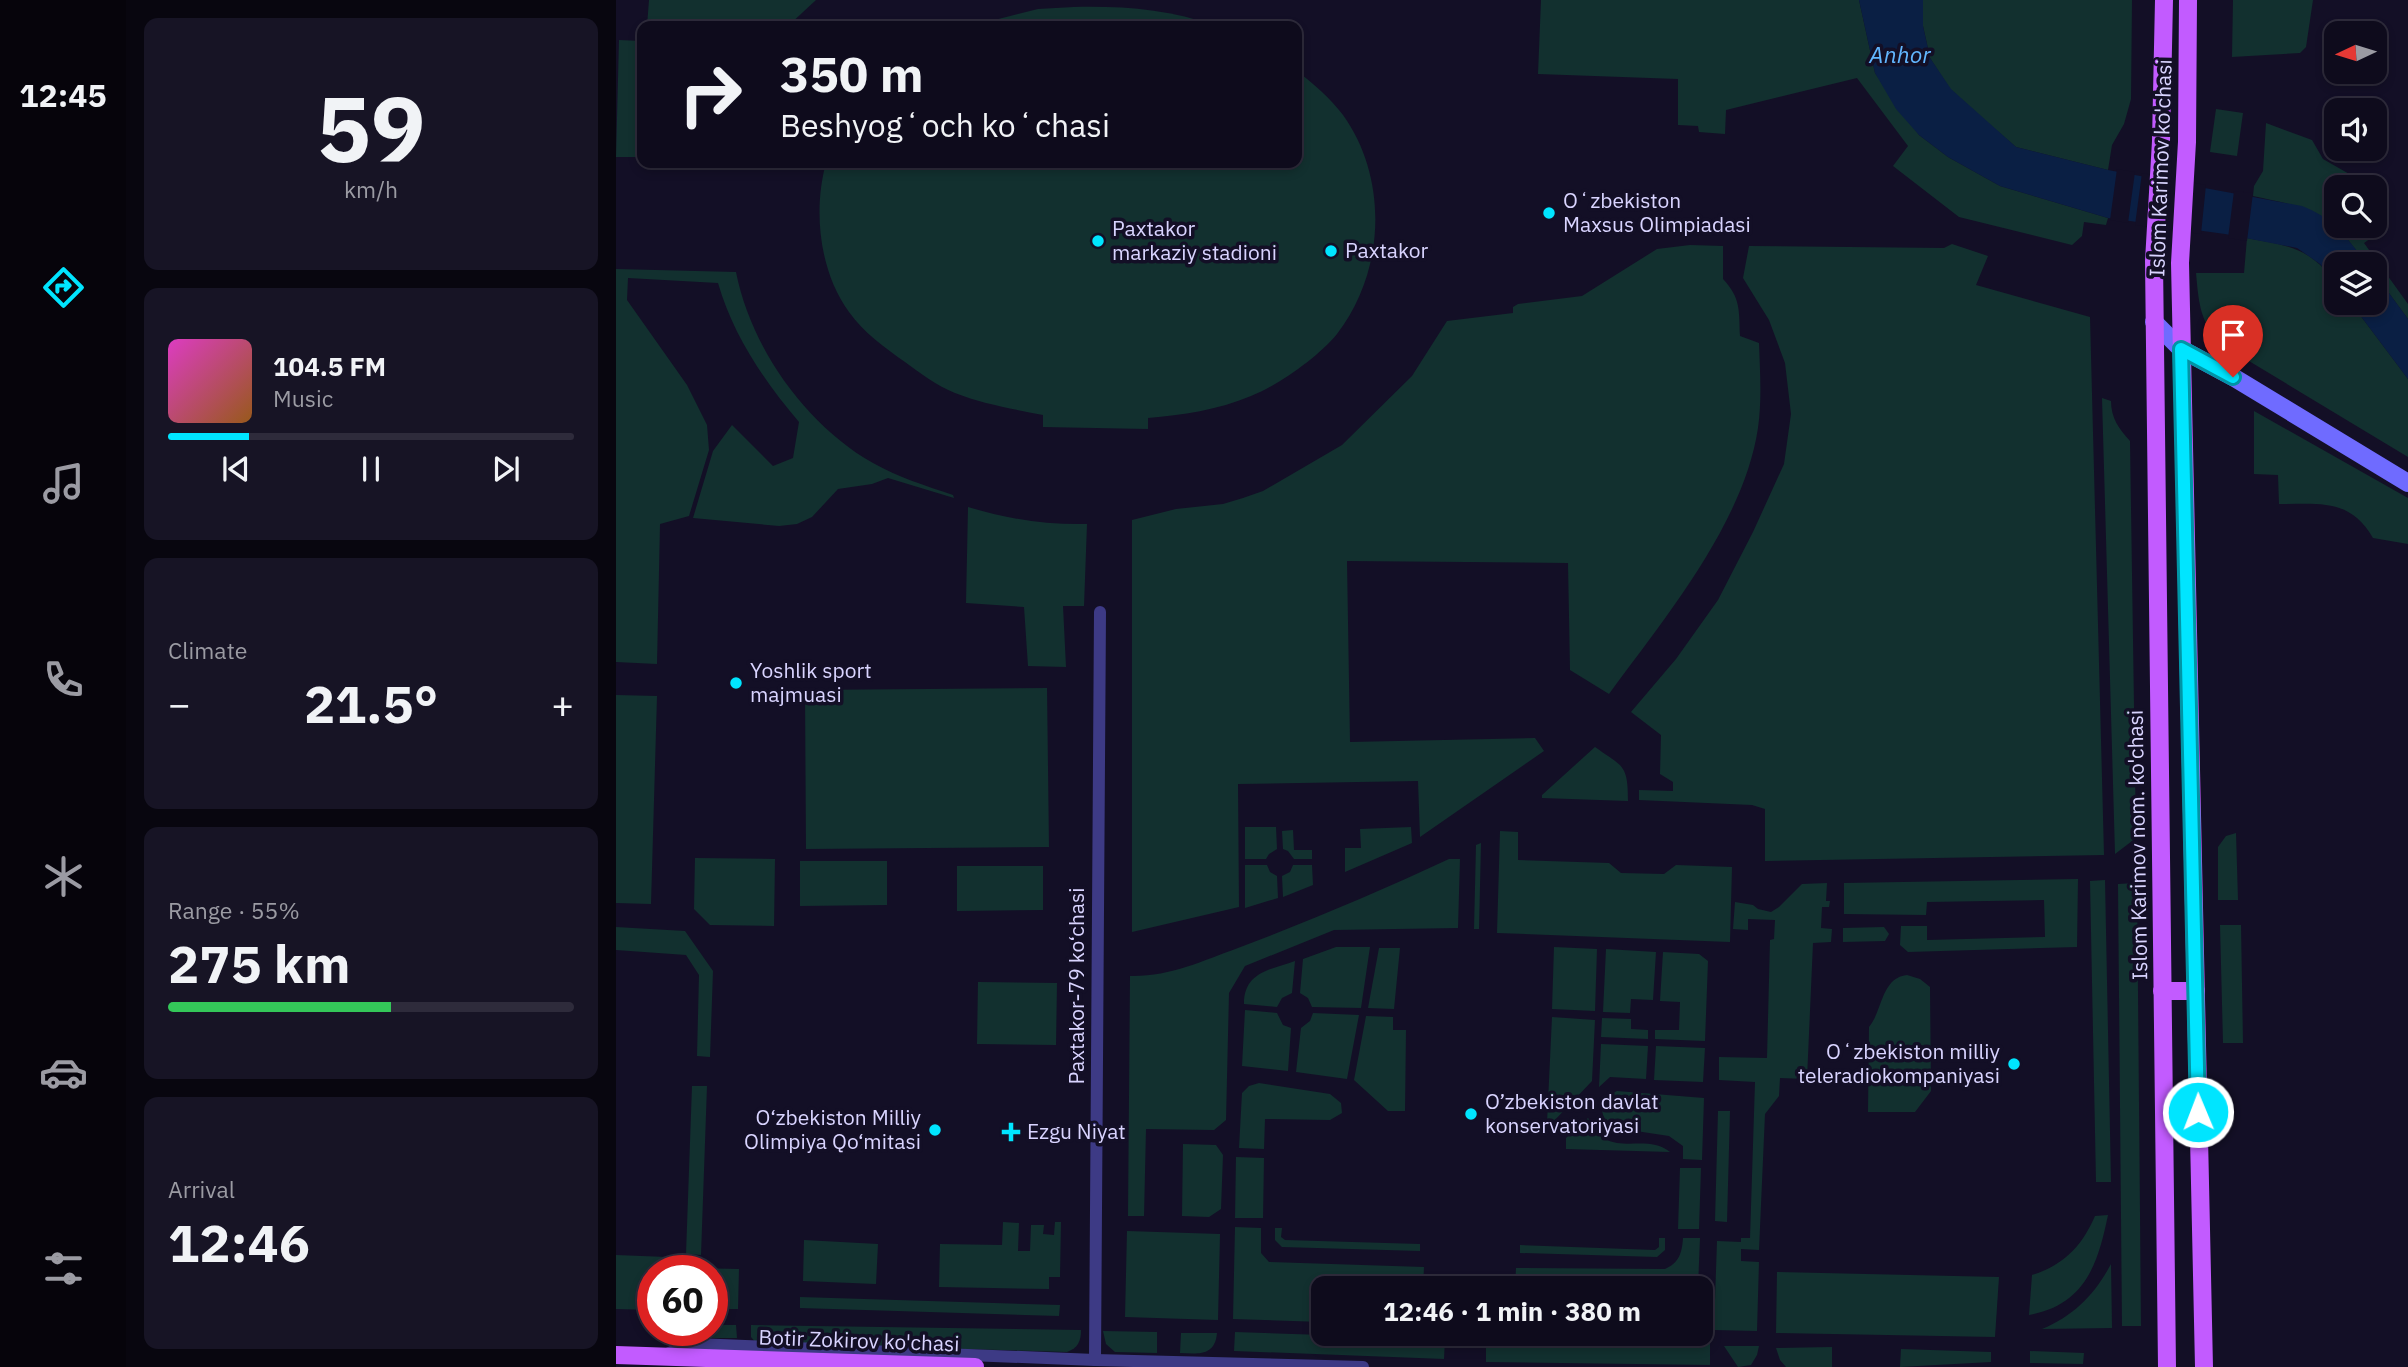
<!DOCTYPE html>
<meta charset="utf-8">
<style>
body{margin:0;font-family:"IBM Plex Sans",sans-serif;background:#171425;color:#f1f3f6;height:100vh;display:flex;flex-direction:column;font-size:26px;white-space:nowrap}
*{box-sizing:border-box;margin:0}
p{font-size:23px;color:#9b9ba3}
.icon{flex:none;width:38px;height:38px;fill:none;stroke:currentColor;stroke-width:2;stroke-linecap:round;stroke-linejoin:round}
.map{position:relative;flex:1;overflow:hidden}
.sheet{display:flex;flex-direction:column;gap:18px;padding:18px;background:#08060f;width:490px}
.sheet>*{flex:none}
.top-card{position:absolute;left:21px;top:21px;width:665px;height:147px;border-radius:14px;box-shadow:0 4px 10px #0003,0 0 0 2px #2e2b3b;background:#0e0b1c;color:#f1f3f6;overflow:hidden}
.needle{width:46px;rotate:266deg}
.fabs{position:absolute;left:1708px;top:21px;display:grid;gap:14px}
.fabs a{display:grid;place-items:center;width:63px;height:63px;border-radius:14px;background:#0e0b1c;box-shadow:0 4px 10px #0003,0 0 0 2px #2e2b3b;font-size:35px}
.speed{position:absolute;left:21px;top:1255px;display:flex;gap:14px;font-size:35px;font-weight:700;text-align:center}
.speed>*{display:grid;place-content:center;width:91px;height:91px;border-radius:50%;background:#0e0b1c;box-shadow:0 4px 10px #0003,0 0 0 2px #2e2b3b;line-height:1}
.speed .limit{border:10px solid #d22;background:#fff;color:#111}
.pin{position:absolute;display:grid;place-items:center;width:60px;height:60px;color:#fff;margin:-72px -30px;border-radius:50% 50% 50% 0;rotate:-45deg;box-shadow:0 0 7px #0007}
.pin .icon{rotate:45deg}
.me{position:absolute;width:77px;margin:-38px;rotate:359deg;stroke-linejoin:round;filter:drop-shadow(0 0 5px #0008)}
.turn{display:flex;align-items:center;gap:24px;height:147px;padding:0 28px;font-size:32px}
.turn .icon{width:91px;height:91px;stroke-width:2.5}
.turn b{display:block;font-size:49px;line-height:60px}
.big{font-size:52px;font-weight:800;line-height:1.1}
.sheet .widget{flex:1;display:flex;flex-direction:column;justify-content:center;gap:10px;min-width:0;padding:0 24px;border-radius:14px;background:#171425}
.sheet .dial{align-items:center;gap:0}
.dial b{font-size:91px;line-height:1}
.song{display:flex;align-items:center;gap:21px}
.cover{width:84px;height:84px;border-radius:10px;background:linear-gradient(135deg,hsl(310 70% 55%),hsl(30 70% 35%))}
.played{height:7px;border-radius:4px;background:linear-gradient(90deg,#00e5ff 20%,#2e2b3b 20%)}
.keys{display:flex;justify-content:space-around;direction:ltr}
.heat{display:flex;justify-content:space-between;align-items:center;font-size:38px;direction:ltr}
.charge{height:10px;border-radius:5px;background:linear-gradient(90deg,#34c759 55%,#2e2b3b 0)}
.trip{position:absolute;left:695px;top:1276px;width:402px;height:70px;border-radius:14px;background:#0e0b1c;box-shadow:0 4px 10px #0003,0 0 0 2px #2e2b3b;font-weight:800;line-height:70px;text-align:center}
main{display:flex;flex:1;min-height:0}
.dock{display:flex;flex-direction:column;width:126px;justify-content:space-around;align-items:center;background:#06040b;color:#9b9ba3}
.dock .icon{width:49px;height:49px}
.dock .current{color:#00e5ff}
.dock b{font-size:32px;color:#f1f3f6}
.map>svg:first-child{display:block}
.green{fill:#12302f}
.water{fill:#0a1f44}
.pier{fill:#130f26}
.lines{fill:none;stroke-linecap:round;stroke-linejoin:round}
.street{stroke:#3d3a85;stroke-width:12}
.secondary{stroke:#6f6bff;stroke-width:18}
.primary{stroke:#c25bff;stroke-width:18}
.route-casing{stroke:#0095a6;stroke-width:18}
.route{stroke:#00e5ff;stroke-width:12}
.poi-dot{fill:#00e5ff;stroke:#130f26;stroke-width:2.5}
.labels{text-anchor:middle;stroke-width:7;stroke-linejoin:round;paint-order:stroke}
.street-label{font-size:21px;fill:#d9d4ff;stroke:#130f26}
.poi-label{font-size:21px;fill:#d9d4ff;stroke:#130f26;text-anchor:start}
.water-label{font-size:23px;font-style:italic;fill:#62b6ff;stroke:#130f26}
</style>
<main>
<nav class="dock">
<b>12:45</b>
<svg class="icon current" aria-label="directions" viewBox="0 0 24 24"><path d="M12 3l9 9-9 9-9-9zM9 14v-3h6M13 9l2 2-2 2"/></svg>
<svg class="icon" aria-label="music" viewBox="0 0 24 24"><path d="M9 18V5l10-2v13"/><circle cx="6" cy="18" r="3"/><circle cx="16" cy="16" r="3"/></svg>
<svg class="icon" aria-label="phone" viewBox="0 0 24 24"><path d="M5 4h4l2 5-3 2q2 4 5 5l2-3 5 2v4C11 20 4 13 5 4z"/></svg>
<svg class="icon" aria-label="climate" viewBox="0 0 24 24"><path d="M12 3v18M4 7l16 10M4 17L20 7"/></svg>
<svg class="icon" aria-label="car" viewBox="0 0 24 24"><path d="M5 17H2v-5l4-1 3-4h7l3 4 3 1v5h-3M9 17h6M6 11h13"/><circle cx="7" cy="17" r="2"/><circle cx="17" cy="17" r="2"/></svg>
<svg class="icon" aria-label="filters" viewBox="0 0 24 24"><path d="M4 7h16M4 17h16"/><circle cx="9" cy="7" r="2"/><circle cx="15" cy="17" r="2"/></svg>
</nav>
<section class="sheet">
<div class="widget dial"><b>59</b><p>km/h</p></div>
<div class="widget">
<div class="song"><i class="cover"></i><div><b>104.5 FM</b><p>Music</p></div></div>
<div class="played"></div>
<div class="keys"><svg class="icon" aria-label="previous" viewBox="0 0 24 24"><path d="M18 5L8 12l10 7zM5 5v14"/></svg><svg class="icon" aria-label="pause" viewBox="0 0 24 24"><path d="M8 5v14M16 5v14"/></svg><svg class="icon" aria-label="next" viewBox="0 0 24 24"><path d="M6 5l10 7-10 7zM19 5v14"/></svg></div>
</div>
<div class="widget"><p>Climate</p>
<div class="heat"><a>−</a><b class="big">21.5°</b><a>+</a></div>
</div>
<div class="widget"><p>Range · 55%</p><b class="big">275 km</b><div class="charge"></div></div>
<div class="widget"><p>Arrival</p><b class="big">12:46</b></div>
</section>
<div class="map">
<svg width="1792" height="1367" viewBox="0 0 1792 1367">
<rect width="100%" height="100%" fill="#130f26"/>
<!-- green -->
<g class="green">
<path d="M33,0H200L172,26H31Z"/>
<path d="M925,0H1243L1259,73L1303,135L1332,157L1384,186L1492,218L1490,225L1468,222L1466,236L1456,245L1343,217L1277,166L1292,146L1241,78L1110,110L1109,134L1083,132L1082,126L1062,125V79L922,74Z"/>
<path d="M1307,0H1516L1515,99L1508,124L1496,145L1492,170L1400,147L1365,117L1334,89L1314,58L1307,26Z"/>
<path d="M1617,0H1697L1690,47L1684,53L1616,57Z"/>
<path d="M458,7C506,6 554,9 599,26H355L422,9Z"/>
<path d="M3,40L26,41V157H0Z"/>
<path d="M681,71C698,84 714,98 727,115C773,179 769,272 721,334C702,357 663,385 635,396C602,410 566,415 532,418V429L427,427V415C397,409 367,404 339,393C321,386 304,373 289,362C269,348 247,332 233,312C203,271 197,210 210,163H681Z"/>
<path d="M1600,109L1627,113L1621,156L1594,152Z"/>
<path d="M1650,123L1696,140L1707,159L1756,187H1720V225C1692,206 1669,203 1637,196L1638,186L1647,171Z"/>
<path d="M1759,189L1761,191L1768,229L1748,243L1792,304V319L1759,274V264H1751L1721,226H1759Z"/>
<path d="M1631,238C1673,246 1693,247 1720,283V303H1735L1792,379V457L1608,346C1584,324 1583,305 1580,273H1628Z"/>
<path d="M1336,244L1372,256L1360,285L1474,317L1488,855L1149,861V809L1136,805L1023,800V790L1057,791V782L1044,774L1045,735L1015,712L1060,659L1102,600L1137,532L1168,464L1175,414L1169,363L1153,320L1127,278L1133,246L1328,248Z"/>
<path d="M1074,245L1107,246V279C1125,298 1123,311 1124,336L1143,343C1144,371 1146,400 1142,428C1128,523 1048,619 993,694L954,670L952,563L731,561L734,742L919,738L928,751L804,837L802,781L622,784L623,907L516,932V520L560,509L607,504L627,498L647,491L726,445L796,376L831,321L897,313V307L902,304L966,296L1041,249Z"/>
<path d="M0,269L120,272C135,348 190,425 257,463C282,477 310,486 337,495L338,498L272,478L256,484L222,489L196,517L181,524L163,526L77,518L97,451L116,425L157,466L177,458L183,422C148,381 117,335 102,283L12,278L11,300L71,385L91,425L93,450L73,516L44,524L41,664L0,662Z"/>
<path d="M1486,398L1495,401C1495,418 1503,429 1514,441L1520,838L1499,854Z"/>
<path d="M1638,411L1792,498V544L1757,538C1734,498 1703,504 1663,504L1662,475L1638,474Z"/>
<path d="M352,507C392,519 430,525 471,524L468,606H447L450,667L412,666L408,607L350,603Z"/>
<path d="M431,688L433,847L190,849L189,690Z"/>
<path d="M0,695L41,696L35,904L0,903Z"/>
<path d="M979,747C1007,767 1012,764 1012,801L926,798V795Z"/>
<path d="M629,827H660L661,849L653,854L650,859H629Z"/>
<path d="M795,827L796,843L729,872V848H745L744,829Z"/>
<path d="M677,830L678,850H696V859H678L672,851L667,849L666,831Z"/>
<path d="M884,831L902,832V860L993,863L1005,873L1048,874L1060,865L1116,867L1114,942L881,933Z"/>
<path d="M1620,833L1622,900H1602V847L1610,836Z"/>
<path d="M865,843L863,929H858L860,845Z"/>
<path d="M79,858L159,859L158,926L94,925L78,909Z"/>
<path d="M833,859H844L842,928L718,930L629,966L613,993L610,1120L598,1130L530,1129L528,1216H512L514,976C553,977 586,961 622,948C694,921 764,891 833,859Z"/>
<path d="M184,861H271V905L184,906Z"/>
<path d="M629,865H651L654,872L661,876L662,898L629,908Z"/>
<path d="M677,865H696L697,885L667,897L666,876L674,872Z"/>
<path d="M341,866H427V910L341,911Z"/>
<path d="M1462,879L1461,947L1292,952L1284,945L1285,926H1311V940L1429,937L1428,900L1311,902L1310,915L1228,914V883Z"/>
<path d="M1489,880L1495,1182H1480L1474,881Z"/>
<path d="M1211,883L1210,901H1214L1213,907H1206L1205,928L1216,929L1215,942L1197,943L1191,1079L1164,1078L1163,1096L1149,1114L1143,1250L1125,1249V1261L1143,1262L1141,1331L1098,1330L1101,1241L1125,1242V1238H1134L1139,1082L1103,1080V1057L1151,1058L1154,940L1158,939L1159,920L1132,919V930L1117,929L1119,902L1137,905L1142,909L1155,912L1163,907L1186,884Z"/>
<path d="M1521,883L1525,1326H1506L1502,884Z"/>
<path d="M1604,925H1625L1627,1043H1607Z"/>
<path d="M0,927L69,931L97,971L94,1057L81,1056L83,975L70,955L0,950Z"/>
<path d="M1268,927L1273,934L1269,941L1227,942V928Z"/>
<path d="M720,947H754L745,1008L696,1007L692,998L684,993L687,959Z"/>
<path d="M938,947L981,949L979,1011L936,1009Z"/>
<path d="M763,948H784L778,1009L752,1008Z"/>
<path d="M990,949L1040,952L1037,1000L1015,999L1014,1013L987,1012Z"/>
<path d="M1047,952L1083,954L1092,961L1089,1041L1039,1039V1030H1063L1064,1002L1044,1001Z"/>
<path d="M679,961L676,993L666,998L661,1007L628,1004C628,972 654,970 679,961Z"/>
<path d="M1291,975L1304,979L1314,987L1315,1091L1299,1112H1252L1253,1027C1267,1010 1265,978 1291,975Z"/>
<path d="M362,982L441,983L440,1045L361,1044Z"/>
<path d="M629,1010L661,1013L667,1025L675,1028L672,1071L626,1066Z"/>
<path d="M697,1013L743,1015L731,1079L680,1072L685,1028L694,1021Z"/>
<path d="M750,1016L777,1017V1030H790L789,1111H772L738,1080Z"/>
<path d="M936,1017L979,1020L976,1081L936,1123H931Z"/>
<path d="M986,1018L1015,1019V1029L1032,1030V1039L985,1037Z"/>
<path d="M985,1044L1032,1046L1030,1079L994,1077L983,1087Z"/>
<path d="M1040,1046L1089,1048L1087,1082L1038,1080Z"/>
<path d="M643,1083L714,1094L725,1103L726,1113L714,1120L649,1119L648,1149L623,1148L626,1093L633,1086Z"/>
<path d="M76,1086H91L85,1255L70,1254Z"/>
<path d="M1001,1091L1088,1098L1086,1160L1067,1159V1146L1053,1136L1000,1128C981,1119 982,1099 1001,1091Z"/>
<path d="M1102,1111H1114L1111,1222L1099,1221Z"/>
<path d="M972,1118C977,1124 980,1134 989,1139C1010,1150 1034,1136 1054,1152L950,1149V1138Z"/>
<path d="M567,1144L600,1145L607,1155L605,1209L593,1217L566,1216Z"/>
<path d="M620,1157L648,1158L647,1218H619Z"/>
<path d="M1064,1168H1085L1083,1229H1062Z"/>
<path d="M1492,1215C1482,1264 1469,1305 1413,1315L1416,1275C1448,1265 1466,1246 1479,1216Z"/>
<path d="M387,1222L403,1223L402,1251H414L415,1225H428L427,1234L438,1235L439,1222H445L444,1277H433V1289L323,1287L324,1244L386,1245Z"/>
<path d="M619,1227L645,1228V1253L653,1262L808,1267L807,1288H707V1322L617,1319Z"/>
<path d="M659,1228H666L665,1237L669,1240L804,1244V1251L666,1247L659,1240Z"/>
<path d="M511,1231L604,1234L602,1320L509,1317Z"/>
<path d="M1043,1238H1049V1250L1041,1257L904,1253V1245L1039,1250L1043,1247Z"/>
<path d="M1067,1238H1084L1082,1288H899L900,1268L1049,1269C1063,1263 1066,1253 1067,1238Z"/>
<path d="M188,1240L262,1244L260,1284L187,1281Z"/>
<path d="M0,1255L51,1257L50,1270H37V1310L0,1309Z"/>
<path d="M1495,1264L1496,1328L1426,1329C1458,1316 1479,1294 1495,1264Z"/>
<path d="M77,1268L123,1269L122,1309H96V1270H77Z"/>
<path d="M1161,1272L1383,1277L1379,1337L1160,1333Z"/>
<path d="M184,1297L444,1305L443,1316L184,1308Z"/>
<path d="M96,1325H120L121,1338H60L57,1331L38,1330H96Z"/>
<path d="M135,1325L465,1330C465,1341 462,1348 451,1352L140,1343L135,1337Z"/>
<path d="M487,1331L541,1332V1353L499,1352L490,1344Z"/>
<path d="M619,1332L829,1339L828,1359L618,1351Z"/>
<path d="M565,1333H601C599,1356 583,1354 564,1353Z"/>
<path d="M870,1341L1094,1344V1365L870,1362Z"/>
<path d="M1108,1346H1143L1141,1355L1135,1365L1122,1367Z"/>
<path d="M1216,1347V1367H1170L1164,1360L1160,1348Z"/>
<path d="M1285,1349L1375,1352V1362L1284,1367Z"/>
<path d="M1414,1351L1468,1353L1467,1364L1414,1363Z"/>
</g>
<!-- water -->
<g class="water">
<path d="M1243,0H1307V26L1314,58L1335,89L1400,147L1492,170L1686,206C1719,219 1730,237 1751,264H1720V283L1704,264L1681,248L1609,234L1492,218L1384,186L1332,157L1303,135L1280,109L1259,73Z"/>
<path d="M1759,274L1792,319V379L1735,303H1759Z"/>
</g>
<!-- pier -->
<g class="pier">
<path d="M1501,169L1519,172L1512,223L1494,220Z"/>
<path d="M1526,173L1590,185L1585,234L1519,225Z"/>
<path d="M1618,191L1637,193L1631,241L1612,238Z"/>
</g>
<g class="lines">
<!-- street -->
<g class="street">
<path d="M53,1353L80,1344L479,1360L747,1367"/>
<path d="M479,1360L484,612"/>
</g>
<!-- secondary -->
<path class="secondary" d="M1538,322L1565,349L1617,377L1792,483"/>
<!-- primary -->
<g class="primary">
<path d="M1548,0L1545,141L1538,261L1551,1367"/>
<path d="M1572,0L1571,142L1564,263L1588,1367"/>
<path d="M1546,991H1580"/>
<path d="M0,1355L359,1367"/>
</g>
</g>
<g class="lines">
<defs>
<path id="route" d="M1582,1112L1565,349L1617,377"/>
</defs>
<!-- route casing -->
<use href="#route" class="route-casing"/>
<!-- route -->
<use href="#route" class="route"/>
</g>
<!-- markers -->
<g class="poi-dot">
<circle cx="933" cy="213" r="7"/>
<circle cx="482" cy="241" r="7"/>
<circle cx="715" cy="251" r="7"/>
<circle cx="120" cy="683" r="7"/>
<circle cx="1398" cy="1064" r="7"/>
<circle cx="855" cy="1114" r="7"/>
<circle cx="319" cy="1130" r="7"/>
<path d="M391.5 1121.5h7v7h7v7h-7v7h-7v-7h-7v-7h7z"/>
</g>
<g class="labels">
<!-- street labels -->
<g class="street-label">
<text transform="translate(1545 168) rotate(-88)" y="7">Islom Karimov ko'chasi</text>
<text transform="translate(1522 845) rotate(-91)" y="7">Islom Karimov nom. ko'chasi</text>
<text transform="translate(461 986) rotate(-90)" y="7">Paxtakor-79 ko‘chasi</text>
<text transform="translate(243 1341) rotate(2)" y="7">Botir Zokirov ko'chasi</text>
</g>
<!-- poi labels -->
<g class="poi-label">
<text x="947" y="208">Oʻzbekiston<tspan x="947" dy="24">Maxsus Olimpiadasi</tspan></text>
<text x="496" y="236">Paxtakor<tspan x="496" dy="24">markaziy stadioni</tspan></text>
<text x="729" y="258">Paxtakor</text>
<text x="134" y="678">Yoshlik sport<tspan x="134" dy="24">majmuasi</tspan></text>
<text x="1384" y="1059" text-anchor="end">Oʻzbekiston milliy<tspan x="1384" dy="24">teleradiokompaniyasi</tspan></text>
<text x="869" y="1109">O’zbekiston davlat<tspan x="869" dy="24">konservatoriyasi</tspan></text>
<text x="305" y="1125" text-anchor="end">O‘zbekiston Milliy<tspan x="305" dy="24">Olimpiya Qo‘mitasi</tspan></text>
<text x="411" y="1139">Ezgu Niyat</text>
</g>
<!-- water labels -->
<g class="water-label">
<text x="1284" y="63">Anhor</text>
</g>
</g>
</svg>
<div class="fabs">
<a><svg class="needle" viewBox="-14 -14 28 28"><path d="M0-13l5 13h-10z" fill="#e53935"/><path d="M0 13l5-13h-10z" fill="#9b9ba3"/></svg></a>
<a><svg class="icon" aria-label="sound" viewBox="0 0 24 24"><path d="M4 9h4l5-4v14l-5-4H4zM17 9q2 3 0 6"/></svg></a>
<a><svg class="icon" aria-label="search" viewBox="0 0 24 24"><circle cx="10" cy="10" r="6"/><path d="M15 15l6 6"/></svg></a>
<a><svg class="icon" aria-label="layers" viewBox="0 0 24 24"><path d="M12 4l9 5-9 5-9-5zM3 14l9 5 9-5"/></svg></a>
</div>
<div class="speed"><div class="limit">60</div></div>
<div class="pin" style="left:1617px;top:377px;background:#d93025"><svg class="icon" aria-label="arrive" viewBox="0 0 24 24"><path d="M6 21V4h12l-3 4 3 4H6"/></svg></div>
<svg class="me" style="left:1582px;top:1112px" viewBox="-20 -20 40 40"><circle r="17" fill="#00e5ff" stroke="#fff" stroke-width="3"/><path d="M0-11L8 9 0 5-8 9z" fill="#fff"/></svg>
<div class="trip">12:46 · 1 min · 380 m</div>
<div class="top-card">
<div class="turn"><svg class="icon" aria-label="right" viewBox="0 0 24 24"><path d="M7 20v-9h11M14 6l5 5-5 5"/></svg><div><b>350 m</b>Beshyogʻoch koʻchasi</div></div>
</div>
</div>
</main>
